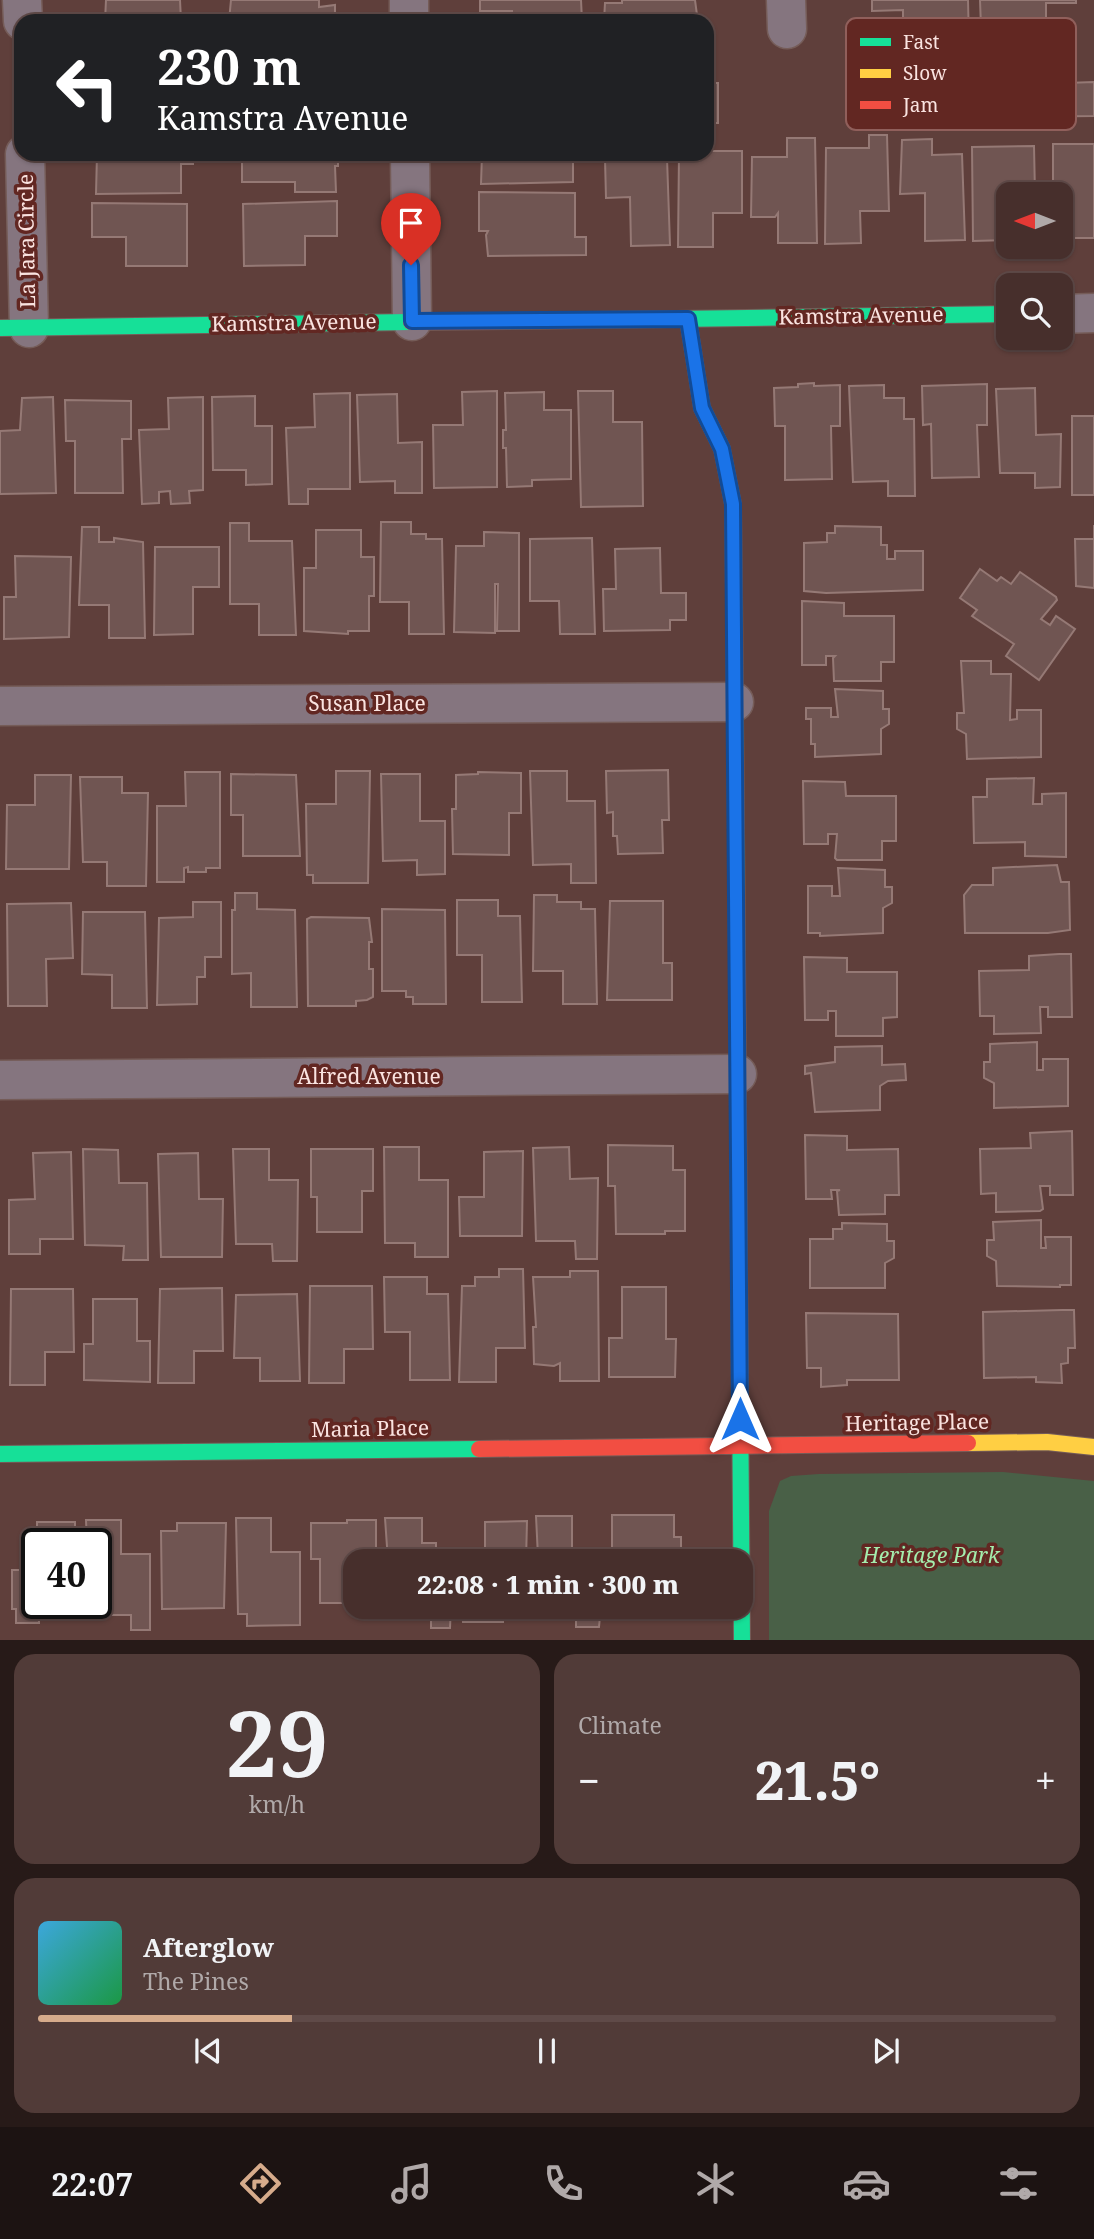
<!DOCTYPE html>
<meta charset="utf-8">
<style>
body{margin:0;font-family:"Noto Serif",serif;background:#513b38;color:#f1f3f6;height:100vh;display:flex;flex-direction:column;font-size:26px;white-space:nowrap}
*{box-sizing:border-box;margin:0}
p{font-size:23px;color:#b0a9a9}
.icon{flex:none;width:38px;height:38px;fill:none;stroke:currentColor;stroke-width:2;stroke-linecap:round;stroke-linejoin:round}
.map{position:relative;height:1640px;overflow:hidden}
.panel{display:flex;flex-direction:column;gap:14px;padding:14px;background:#271a18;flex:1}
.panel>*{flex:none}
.top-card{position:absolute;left:14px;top:14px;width:700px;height:147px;border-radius:21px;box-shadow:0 2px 5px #0004,0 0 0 2px #5f4a48;background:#202124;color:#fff;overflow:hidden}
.needle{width:46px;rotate:270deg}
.controls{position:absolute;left:996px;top:182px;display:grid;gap:14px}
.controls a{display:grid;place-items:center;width:77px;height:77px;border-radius:14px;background:#472f2c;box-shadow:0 2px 5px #0004,0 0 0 2px #5f4a48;font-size:35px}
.speed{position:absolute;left:21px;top:1528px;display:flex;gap:14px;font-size:35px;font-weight:700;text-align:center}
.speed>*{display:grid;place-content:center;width:91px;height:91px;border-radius:50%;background:#472f2c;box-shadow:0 2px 5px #0004,0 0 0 2px #5f4a48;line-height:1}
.speed .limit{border:4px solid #111;border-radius:10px;background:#fff;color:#111}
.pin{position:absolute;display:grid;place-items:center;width:60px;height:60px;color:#fff;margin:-72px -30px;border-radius:50% 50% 50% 0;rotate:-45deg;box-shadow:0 0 7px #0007}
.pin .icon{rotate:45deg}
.me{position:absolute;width:77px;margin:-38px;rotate:0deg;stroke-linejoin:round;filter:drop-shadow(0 0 5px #0008)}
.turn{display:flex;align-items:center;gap:24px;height:147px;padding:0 28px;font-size:32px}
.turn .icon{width:91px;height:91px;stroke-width:2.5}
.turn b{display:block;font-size:49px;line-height:60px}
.big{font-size:52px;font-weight:800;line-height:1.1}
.panel .card{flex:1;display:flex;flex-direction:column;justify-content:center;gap:10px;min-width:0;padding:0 24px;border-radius:21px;background:#513b38}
.panel .dial{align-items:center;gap:0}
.dial b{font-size:91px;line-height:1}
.song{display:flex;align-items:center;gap:21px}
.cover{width:84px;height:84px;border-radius:10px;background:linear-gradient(135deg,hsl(200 70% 55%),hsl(140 70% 35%))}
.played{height:7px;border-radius:4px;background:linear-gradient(90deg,#d6ab8b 25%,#5f4a48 25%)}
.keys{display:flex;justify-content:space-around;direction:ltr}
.heat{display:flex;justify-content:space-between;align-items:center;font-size:38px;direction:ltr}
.panel .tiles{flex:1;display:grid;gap:14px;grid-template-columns:1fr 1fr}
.card:last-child{grid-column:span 2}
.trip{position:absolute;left:343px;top:1549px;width:410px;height:70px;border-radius:21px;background:#472f2c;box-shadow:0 2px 5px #0004,0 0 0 2px #5f4a48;font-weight:800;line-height:70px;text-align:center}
.menu{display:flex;height:112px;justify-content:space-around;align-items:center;background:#1c1312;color:#b0a9a9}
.menu .icon{width:49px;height:49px}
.menu .active{color:#d6ab8b}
.menu b{font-size:32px;color:#f1f3f6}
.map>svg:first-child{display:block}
.green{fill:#496047}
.building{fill:#705552;stroke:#957975;stroke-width:2}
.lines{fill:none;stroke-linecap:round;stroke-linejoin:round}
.street-casing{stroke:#755c58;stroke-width:41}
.fast-casing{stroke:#755c58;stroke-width:18}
.slow-casing{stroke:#755c58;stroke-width:18}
.jam-casing{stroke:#755c58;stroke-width:18}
.street{stroke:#85757f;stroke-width:38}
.fast{stroke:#16e098;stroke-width:16}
.slow{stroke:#ffcf43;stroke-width:16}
.jam{stroke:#f24e42;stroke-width:16}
.route-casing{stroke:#114b97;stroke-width:18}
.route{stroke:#1a73e8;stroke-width:12}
.labels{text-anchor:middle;stroke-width:7;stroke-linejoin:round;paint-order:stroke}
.street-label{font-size:21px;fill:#fae3e0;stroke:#622722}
.park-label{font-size:21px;font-style:italic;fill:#a4edad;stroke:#622722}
.key{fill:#622722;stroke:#905f5b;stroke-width:2}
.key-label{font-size:19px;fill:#fae3e0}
</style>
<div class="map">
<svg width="1094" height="1641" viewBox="0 0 1094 1641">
<rect width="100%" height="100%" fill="#5f3f3b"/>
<!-- green -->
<path class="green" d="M1003,1472L1094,1481V1640H769V1511L780,1481L791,1476L819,1474Z"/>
<!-- building -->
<g class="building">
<path d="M106,0H180L181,21H105Z"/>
<path d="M231,0H319V7L335,5V21H229Z"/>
<path d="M480,0H581L582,21L512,19V11H480Z"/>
<path d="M622,0H695L697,15H690V21H604L605,3H622Z"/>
<path d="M872,0H968L969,43L903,44V10L872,11Z"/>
<path d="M980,0H1076V3H1046V26L981,27Z"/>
<path d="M1065,53L1066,83L1094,82V116L1005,117L1003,73H988V56Z"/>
<rect x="707" y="83" width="11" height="40"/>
<path d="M869,135H887L889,211H860L861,243L825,244L826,148H869Z"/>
<path d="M787,138H815L817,243H778V213L775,217H751L752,157H787Z"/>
<path d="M932,139V155L962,154L965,240L925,241V193L900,194L902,140Z"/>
<path d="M1053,144H1094V238H1060V194H1053Z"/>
<path d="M1034,146L1035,194H1008V240L973,241L972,147Z"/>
<path d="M707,151H742V213H713V247H678L679,154H707Z"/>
<path d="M97,154H193V164H181V193L96,194Z"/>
<path d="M242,154H338V166H335L336,192H295V182H242Z"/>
<path d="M482,154H573V182L481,184Z"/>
<path d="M667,158L670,245L631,246L630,197L606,198L605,159Z"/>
<path d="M479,192L575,193V237H586V255L488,256L486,235L488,231H479Z"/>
<path d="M337,201V236H305V265L244,266L243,204Z"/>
<path d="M92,203L187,204V266H126V237H92Z"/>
<path d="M814,383V386L840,385V426H831L832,479L785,480V426H775L774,388L798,387V384Z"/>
<path d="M987,384V425H977L979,477L932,478L931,424L923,425L922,386Z"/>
<path d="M884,385V398H904V419H914L915,496H888V481L853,482L849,386Z"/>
<path d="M1035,388L1036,435L1061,434L1060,487L1035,488V473H1000L996,389Z"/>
<path d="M497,391V487L434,488L433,425H463L462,392Z"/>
<path d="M578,391H613V422H642L643,506L581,507Z"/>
<path d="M544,392V410H571V479L532,480V486L507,487L506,448H503V430H506L505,393Z"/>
<path d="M350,393V489H308V504H289L286,428L315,427L314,394Z"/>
<path d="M397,394L398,443L422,442V493H395V481L360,482L357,395Z"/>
<path d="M255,396V426H272V484L246,485V470H213L212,397Z"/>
<path d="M53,397L56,493L0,494V431L20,430L22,398Z"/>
<path d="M203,397V490L189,491L190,503L171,504L170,491L159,492V503L142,504L139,430L169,429L168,398Z"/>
<path d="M65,400L131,401V439H122L123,493H75V441H66Z"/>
<rect x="1072" y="416" width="22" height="79"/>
<path d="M381,522H411V534H426V539H442L444,634H409V602H380Z"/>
<path d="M230,523H249V541H292L296,635H259V604H230Z"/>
<path d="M1094,525V588L1076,586L1075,539H1094Z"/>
<path d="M835,526L881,527V545H887V559H895V551H923V590L826,593L804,591V543L827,542V533H835Z"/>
<path d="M82,527H99V542H114V538L143,542L145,638H109V605H79Z"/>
<path d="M316,530H361V557H374V596H369V631H348V634L304,631V568H316Z"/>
<path d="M484,532L519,533V631H497L498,584H495V633L454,632L456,546H484Z"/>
<path d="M592,538L595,634H560L559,601H530V539Z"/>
<path d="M155,547H219V587H193V634L154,635Z"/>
<path d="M660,548L661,593H686V620H670V630L604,631L603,589H616L615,549Z"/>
<path d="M15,556L71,557L69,637L4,639V597H16Z"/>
<path d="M980,569L997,581L1001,577L1011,584L1020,572L1056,597L1057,600L1041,619L1050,625L1056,616L1075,629L1039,680L1006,656L1014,644L972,616L977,610L960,598Z"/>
<path d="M802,601L844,603V616H894V662H881V681H834L833,658L835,656H826V665H802Z"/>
<path d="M961,661H991V674H1011L1010,720L1017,719V710H1041V757L967,759L966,734L957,729V713H964Z"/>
<path d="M835,689L883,691V709H889V724L881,729V754L815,757V744H811V719H806V708H831V717H838Z"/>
<path d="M668,770L669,820H662L663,853L618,854L617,836H613V812L607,813L606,771Z"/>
<path d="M336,771H370L368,883H313V875H307L306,804H336Z"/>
<path d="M530,771H567V801H595L596,883H571V864L533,865Z"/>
<path d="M185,772H220V868H206V872H188V867L184,868V882H157V806H186Z"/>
<path d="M478,772L521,773V813H509V855L453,854L452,809H456V775L478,774Z"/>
<path d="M231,774L296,775L300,856H243V815H231Z"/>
<path d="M381,774H420V821H445V874L417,875V860L383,861Z"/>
<path d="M35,775H71L69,869H6L7,805H35Z"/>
<path d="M80,777H122V793H148L146,886H107V862H83Z"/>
<path d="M1034,778L1033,804H1042V794L1066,793V857L1025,856V842L974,843L973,797H987V779Z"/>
<path d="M803,781L845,782L846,796H896V841H882V860H837L835,858L837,834H828V844H804Z"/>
<path d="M1057,865L1061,882H1069L1070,930L1048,933H965L964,895L972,885H993V868Z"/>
<path d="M838,868L885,870V887H892V903L883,908V933L820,936V933H808V886H832V896H840Z"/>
<path d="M235,893H257V909L295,910L297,1007H251V973L232,974V910H235Z"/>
<path d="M534,895H557V902H581V909H595L597,1004H563V971H533Z"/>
<path d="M457,900H498V916H520L522,1002H482V955H457Z"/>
<path d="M610,901H663V963H672V1000H607Z"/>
<path d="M193,902H221V957H205V977H197V1004L157,1005L159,918L193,917Z"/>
<path d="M71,903L73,958L46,959L47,1006H8L7,904Z"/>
<path d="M382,909L445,910L446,1004H413V997H406V991H382Z"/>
<path d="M83,912H145L147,1008H112V975L82,974Z"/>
<path d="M311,917L369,918L372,942H369V969H373V997L367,1000L356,1001V1006H308L307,919Z"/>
<path d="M1059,954H1071L1072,1017H1048V1007H1040L1041,1033L994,1034V1016H980L979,971L1029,970V956Z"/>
<path d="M804,957L847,958V972H897V1017L883,1018V1036H836V1011H828V1020H805Z"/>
<path d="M1037,1042V1070H1043V1059H1068V1106L994,1108V1083L984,1078V1062H990V1044Z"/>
<path d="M882,1046V1065L905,1064L906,1080L888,1081L880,1086V1110L815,1112L811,1073L805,1074V1066L835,1062V1047Z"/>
<path d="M1072,1131L1073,1195H1050V1186H1040L1043,1209L1040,1211L996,1212V1193L981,1194L980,1149L1031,1148L1030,1133Z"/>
<path d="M805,1135L847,1136V1150L898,1149L899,1195H885V1214L839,1215L837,1191L840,1190H831L832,1199H806Z"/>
<path d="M608,1145L673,1146V1170H685V1231H665V1234H616L615,1186H608Z"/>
<path d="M384,1147H419V1180H448V1257H415V1243H385Z"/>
<path d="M569,1147L570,1179L598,1178L597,1259H576L575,1241H536L533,1148Z"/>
<path d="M83,1149L118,1150L119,1183H147L148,1260H123L124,1246L85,1245Z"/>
<path d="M233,1149H269V1180H298L297,1261H273L272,1244H236Z"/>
<path d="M311,1149H373V1191H362V1232H317V1197H311Z"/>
<path d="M523,1151L522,1236H460L459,1197H484V1152Z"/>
<path d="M71,1152L73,1239H40V1254H9V1200L35,1199L33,1153Z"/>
<path d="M198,1153L199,1199H223L222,1257H161L158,1154Z"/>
<path d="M1041,1220V1248H1046L1045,1237H1071V1285H1060V1287L997,1286L996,1261L987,1256V1240H994L993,1222Z"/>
<path d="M842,1223L887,1224V1241H894V1258L885,1263V1288H810V1239H833V1229H842Z"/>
<path d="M499,1269H523L525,1348H496V1382H459L462,1286H475V1277H499Z"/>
<path d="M570,1271H598L599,1381H560V1363L554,1366L534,1364L533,1327H536L533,1277H570Z"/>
<path d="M384,1277H427V1294H448L450,1380H410V1332H385Z"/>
<path d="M310,1286H372L373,1349H344V1383H309Z"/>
<path d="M622,1287H666V1339H676L675,1377H609V1338H622Z"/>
<path d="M222,1288L223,1351H194V1383H158L160,1289Z"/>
<path d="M11,1289H73L74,1352H45V1385H10Z"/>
<path d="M297,1294L300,1381H260V1358H234L236,1295Z"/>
<path d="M93,1299H137V1341H150V1382L84,1380V1344H93Z"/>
<path d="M1062,1310H1074L1075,1348H1068V1363L1061,1364L1062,1383L1036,1382V1377L984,1378L983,1312Z"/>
<path d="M806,1313L898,1314L899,1380H847V1385L821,1387V1368H807Z"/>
<path d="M612,1515H674V1537H681V1561H623V1556H612Z"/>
<path d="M536,1516H572V1550H601V1561H532V1557H538Z"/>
<path d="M236,1518H271V1552H300V1625L247,1626V1614H238Z"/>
<path d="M385,1518H422V1543H436V1550H451V1561H388Z"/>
<path d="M86,1520H121V1554H150V1630H131V1615H88V1603H96V1544H87Z"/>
<path d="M347,1520H376V1561H355V1603H320V1559H311V1523H347Z"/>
<path d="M527,1521L526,1561H485V1522Z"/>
<path d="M37,1522H75V1544H37V1603H74V1608H39V1623H16V1609H12V1570H37Z"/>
<path d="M177,1523H226L224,1608L162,1609L161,1531H177Z"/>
<path d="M388,1606H451L450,1628H431V1614H388Z"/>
<path d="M462,1606H503V1622H463Z"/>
<path d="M538,1606H601L599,1627H576V1613H538Z"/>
</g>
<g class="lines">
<defs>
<g id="street">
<path d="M22,0L23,21"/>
<path d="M409,0V21"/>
<path d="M786,0L787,29"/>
<path d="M25,154L29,328"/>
<path d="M410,154L412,321"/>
<path d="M1060,314L1094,313"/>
<path d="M0,706L734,702"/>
<path d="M0,1080L737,1074"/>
</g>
<g id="fast">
<path d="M676,319L1008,314"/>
<path d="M0,328L411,322"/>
<path d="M734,593L737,950"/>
<path d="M739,1264L742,1641"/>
<path d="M0,1454L479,1449"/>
</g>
<g id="slow">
<path d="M688,319L702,408L722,449L733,504L734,593"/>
<path d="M968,1443L1047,1442L1094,1447"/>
</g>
<g id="jam">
<path d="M411,322L676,319"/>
<path d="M737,950L739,1264"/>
<path d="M479,1449L968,1443"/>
</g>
</defs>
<!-- street casing -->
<use href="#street" class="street-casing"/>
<!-- fast casing -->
<use href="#fast" class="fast-casing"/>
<!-- slow casing -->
<use href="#slow" class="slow-casing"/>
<!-- jam casing -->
<use href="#jam" class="jam-casing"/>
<!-- street -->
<use href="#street" class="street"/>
<!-- fast -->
<use href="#fast" class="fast"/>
<!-- slow -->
<use href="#slow" class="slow"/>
<!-- jam -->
<use href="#jam" class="jam"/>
</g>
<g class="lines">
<defs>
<path id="route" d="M411,265L412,321L688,319L702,408L722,449L733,504L740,1419"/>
</defs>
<!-- route casing -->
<use href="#route" class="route-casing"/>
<!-- route -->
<use href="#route" class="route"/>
</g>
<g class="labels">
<!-- street labels -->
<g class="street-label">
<text transform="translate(27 241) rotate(-91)" y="7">La Jara Circle</text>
<text transform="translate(861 316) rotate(-1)" y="7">Kamstra Avenue</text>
<text transform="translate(294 323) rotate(-1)" y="7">Kamstra Avenue</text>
<text x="367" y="711">Susan Place</text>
<text x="369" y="1084">Alfred Avenue</text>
<text transform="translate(917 1423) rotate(-1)" y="7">Heritage Place</text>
<text transform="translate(370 1429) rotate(-1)" y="7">Maria Place</text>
</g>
<!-- park labels -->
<g class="park-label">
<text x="931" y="1563">Heritage Park</text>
</g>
</g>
<!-- legend -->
<rect x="846" y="18" width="230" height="112" rx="10" class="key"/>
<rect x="860" y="38" width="31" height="8" fill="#16e098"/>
<rect x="860" y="69" width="31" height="9" fill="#ffcf43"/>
<rect x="860" y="101" width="31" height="8" fill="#f24e42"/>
<g class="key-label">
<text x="903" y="49">Fast</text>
<text x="903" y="80">Slow</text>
<text x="903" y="112">Jam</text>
</g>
</svg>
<div class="controls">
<a><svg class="needle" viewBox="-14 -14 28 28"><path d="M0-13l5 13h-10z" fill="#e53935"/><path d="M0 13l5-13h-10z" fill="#b0a9a9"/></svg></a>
<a><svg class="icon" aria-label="search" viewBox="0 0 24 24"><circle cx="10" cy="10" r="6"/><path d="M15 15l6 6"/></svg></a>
</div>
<div class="speed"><div class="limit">40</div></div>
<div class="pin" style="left:411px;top:265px;background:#d93025"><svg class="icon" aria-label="arrive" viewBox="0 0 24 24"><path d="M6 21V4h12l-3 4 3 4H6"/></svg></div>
<svg class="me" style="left:740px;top:1419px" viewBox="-20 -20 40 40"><path d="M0-17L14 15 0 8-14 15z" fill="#1a73e8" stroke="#fff" stroke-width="4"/></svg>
<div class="trip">22:08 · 1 min · 300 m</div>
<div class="top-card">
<div class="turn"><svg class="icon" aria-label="left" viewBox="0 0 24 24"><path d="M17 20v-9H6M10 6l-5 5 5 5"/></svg><div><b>230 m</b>Kamstra Avenue</div></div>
</div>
</div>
<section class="panel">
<div class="tiles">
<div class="card dial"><b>29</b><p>km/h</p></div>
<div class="card"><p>Climate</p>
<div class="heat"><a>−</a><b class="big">21.5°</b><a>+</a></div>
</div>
<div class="card">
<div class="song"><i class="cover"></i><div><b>Afterglow</b><p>The Pines</p></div></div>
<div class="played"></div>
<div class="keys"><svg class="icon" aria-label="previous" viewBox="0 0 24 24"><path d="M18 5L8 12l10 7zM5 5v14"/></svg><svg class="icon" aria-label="pause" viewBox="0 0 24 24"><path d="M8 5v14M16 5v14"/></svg><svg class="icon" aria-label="next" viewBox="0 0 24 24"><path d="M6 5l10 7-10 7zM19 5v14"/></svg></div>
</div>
</div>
</section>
<nav class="menu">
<b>22:07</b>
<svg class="icon active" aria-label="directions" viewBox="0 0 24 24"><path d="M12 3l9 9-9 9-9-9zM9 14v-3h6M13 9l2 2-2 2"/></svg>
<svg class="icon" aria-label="music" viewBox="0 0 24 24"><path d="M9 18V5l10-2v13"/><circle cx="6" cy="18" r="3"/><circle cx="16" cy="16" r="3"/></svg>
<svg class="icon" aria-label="phone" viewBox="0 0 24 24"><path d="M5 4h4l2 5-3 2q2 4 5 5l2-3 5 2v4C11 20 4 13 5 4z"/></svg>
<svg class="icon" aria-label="climate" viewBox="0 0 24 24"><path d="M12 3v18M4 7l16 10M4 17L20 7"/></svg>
<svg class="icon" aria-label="car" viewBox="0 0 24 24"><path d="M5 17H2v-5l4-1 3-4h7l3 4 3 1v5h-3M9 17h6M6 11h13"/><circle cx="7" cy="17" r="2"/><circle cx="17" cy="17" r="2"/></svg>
<svg class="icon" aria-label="filters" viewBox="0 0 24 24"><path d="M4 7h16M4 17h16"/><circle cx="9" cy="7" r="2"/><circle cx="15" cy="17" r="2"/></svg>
</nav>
